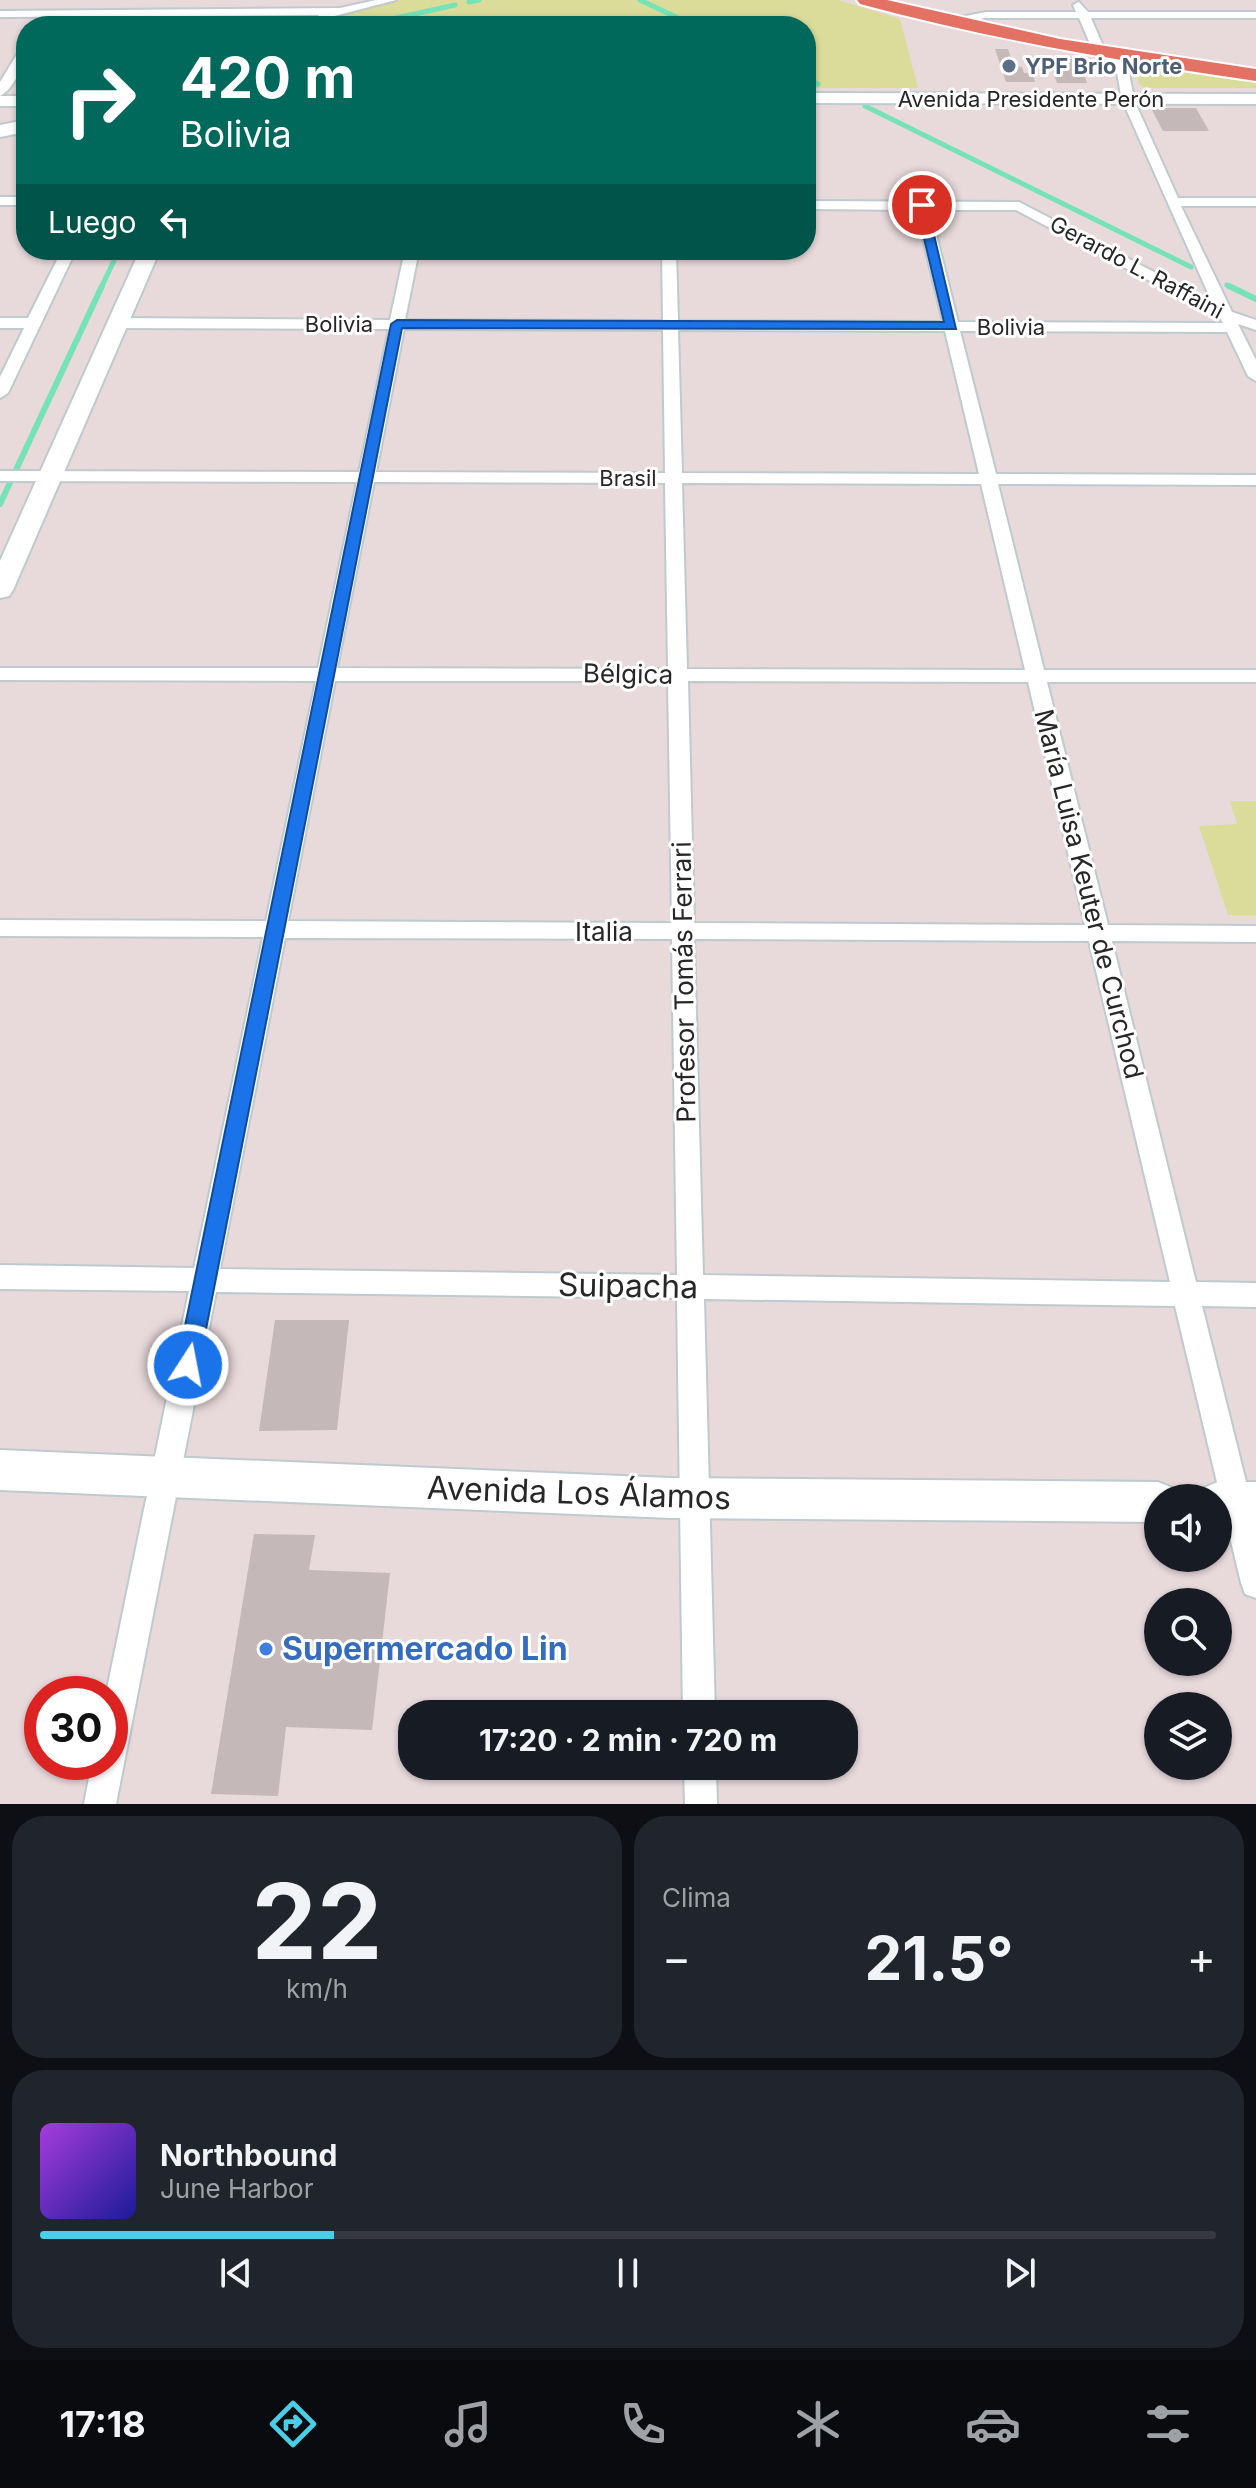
<!DOCTYPE html>
<html lang="es">
<meta charset="utf-8">
<style>
body{margin:0;font-family:Inter,sans-serif;background:#20242c;color:#f1f3f6;height:100vh;display:flex;flex-direction:column;font-size:30px;white-space:nowrap}
*{box-sizing:border-box;margin:0}
p{font-size:26px;color:#9ea1a6}
.icon{flex:none;width:44px;height:44px;fill:none;stroke:currentColor;stroke-width:2;stroke-linecap:round;stroke-linejoin:round}
.map{position:relative;height:1804px;overflow:hidden}
.drawer{display:flex;flex-direction:column;gap:12px;padding:12px;background:#0d0f14;flex:1}
.drawer>*{flex:none}
.banner{position:absolute;left:16px;top:16px;width:800px;height:244px;border-radius:32px;box-shadow:0 2px 6px #0004;background:#00695c;color:#fff;overflow:hidden}
.controls{position:absolute;left:1144px;top:1484px;display:grid;gap:16px}
.controls a{display:grid;place-items:center;width:88px;height:88px;border-radius:50%;background:#171b24;box-shadow:0 2px 6px #0004;font-size:40px}
.speed{position:absolute;left:24px;top:1676px;display:flex;gap:16px;font-size:40px;font-weight:700;text-align:center}
.speed>*{display:grid;place-content:center;width:104px;height:104px;border-radius:50%;background:#171b24;box-shadow:0 2px 6px #0004;line-height:1}
.speed .limit{border:12px solid #d22;background:#fff;color:#111}
.pin{position:absolute;display:grid;place-items:center;width:68px;height:68px;color:#fff;margin:-34px;border:4px solid #fff;border-radius:50%;box-shadow:0 2px 8px #0007}
.me{position:absolute;width:88px;margin:-44px;rotate:11deg;stroke-linejoin:round;filter:drop-shadow(0 0 6px #0008)}
.turn{display:flex;align-items:center;gap:28px;height:168px;padding:0 32px;font-size:36px}
.turn .icon{width:104px;height:104px;stroke-width:2.5}
.turn b{display:block;font-size:56px;line-height:68px}
.then{display:flex;align-items:center;height:76px;padding:0 32px;background:#0003;gap:16px;font-size:30px}
.big{font-size:60px;font-weight:700;line-height:1.1}
.drawer .widget{flex:1;display:flex;flex-direction:column;justify-content:center;gap:12px;min-width:0;padding:0 28px;border-radius:32px;background:#20242c}
.drawer .dial{align-items:center;gap:0}
.dial b{font-size:104px;line-height:1}
.song{display:flex;align-items:center;gap:24px}
.cover{width:96px;height:96px;border-radius:12px;background:linear-gradient(135deg,hsl(280 70% 55%),hsl(240 70% 35%))}
.played{height:8px;border-radius:4px;background:linear-gradient(90deg,#47cfe8 25%,#363941 25%)}
.keys{display:flex;justify-content:space-around;direction:ltr}
.heat{display:flex;justify-content:space-between;align-items:center;font-size:44px;direction:ltr}
.drawer .tiles{flex:1;display:grid;gap:12px;grid-template-columns:1fr 1fr}
.widget:last-child{grid-column:span 2}
.trip{position:absolute;left:398px;top:1700px;width:460px;height:80px;border-radius:32px;background:#171b24;box-shadow:0 2px 6px #0004;font-weight:700;line-height:80px;text-align:center}
.tabs{display:flex;height:128px;justify-content:space-around;align-items:center;background:#090b0e;color:#9ea1a6}
.tabs .icon{width:56px;height:56px}
.tabs .on{color:#47cfe8}
.tabs b{font-size:36px;color:#f1f3f6}
.map>svg:first-child{display:block}
.green{fill:#dbdb9a}
.lines{fill:none;stroke-linecap:round;stroke-linejoin:round}
.stream-far1{stroke:#75e2b7;stroke-width:5}
.stream{stroke:#75e2b7;stroke-width:6}
.building{fill:#c4b8b9}
.street-casing{stroke:#becacd;stroke-width:4}
.secondary-casing{stroke:#becacd;stroke-width:4}
.primary-casing{stroke:#fff;stroke-width:4}
.street{fill:#fff;fill-rule:evenodd}
.secondary{fill:#fff;fill-rule:evenodd}
.primary{fill:#e37264;fill-rule:evenodd}
.route{fill:#1a73e8;stroke:#114b97;stroke-width:2}
.service-dot{fill:#5c6f8a;stroke:#fff;stroke-width:3}
.shop-dot{fill:#3f7fe0;stroke:#fff;stroke-width:3}
.labels{text-anchor:middle;stroke-width:6;stroke-linejoin:round;paint-order:stroke}
.far-service-label{font-size:22px;font-weight:bold;fill:#4e5e75;stroke:#fff;text-anchor:start}
.far-street-label{font-size:22px;fill:#272727;stroke:#fff}
.street-label{font-size:26px;fill:#272727;stroke:#fff}
.near-street-label{font-size:32px;fill:#272727;stroke:#fff}
.near-shop-label{font-size:32px;font-weight:bold;fill:#366cbe;stroke:#fff;text-anchor:start}
</style>
<div class="map">
<svg width="1256" height="1804" viewBox="0 0 1256 1804">
<rect width="100%" height="100%" fill="#e8d9db"/>
<!-- green -->
<g class="green">
<path d="M402,0H838L900,19L918,88H806V26H303L341,13Z"/>
<path d="M1140,65L1256,81V88H1145L1139,84L1135,66Z"/>
<path d="M1230,801H1256V915H1228L1199,826L1237,824Z"/>
</g>
<g class="lines">
<!-- stream-far1 -->
<g class="stream-far1">
<path d="M640,0L695,26"/>
<path d="M469,2L479,0"/>
<path d="M360,26L455,5"/>
<path d="M806,79L818,84"/>
<path d="M865,106L1191,267"/>
<path d="M1227,285L1233,288"/>
<path d="M101,288L119,250"/>
</g>
<!-- stream -->
<g class="stream">
<path d="M1229,286L1256,299"/>
<path d="M0,504L102,286"/>
</g>
</g>
<!-- building -->
<g class="building">
<path d="M995,49H1008L1013,65L1022,67L1024,73H1032L1035,82H1006Z"/>
<path d="M1049,59H1078L1087,83H1057Z"/>
<path d="M1151,108H1196L1209,131H1163Z"/>
<path d="M275,1320H349L337,1430L259,1431Z"/>
<path d="M254,1534L315,1535L309,1570L390,1573L372,1730L286,1727L278,1796L211,1794Z"/>
</g>
<g class="lines">
<defs>
<g id="street">
<path d="M376,0H396L323,19L318,15L0,17V11L340,8Z"/>
<path d="M1079,2L1088,12H1256V18H1091L1106,53L1100,57L1094,53L1079,18H986L946,24L940,21L986,12H1076L1073,5Z"/>
<path d="M26,44C26,61 15,88 0,96V82L22,46Z"/>
<path d="M1120,52L1126,56L1134,100L1178,198H1256V206H1181L1232,312L1256,320V330L1238,324L1256,360V381L1248,376L1227,332L960,331L996,474L1256,475V485L998,484L1044,670H1256V682H1047L1108,925L1256,926V942L1112,941L1196,1282L1256,1283V1307L1202,1306L1256,1522V1598L1245,1594L1241,1583L1175,1306L704,1299L715,1714H683L677,1298L216,1292L116,1804H84L92,1762H110V1694H106L189,1291L0,1289V1265L194,1268L263,937L0,936V920L266,921L316,681L0,680V668H318L357,482L0,481V471L359,472L389,329L116,328L108,323L116,318L390,320L405,250H419L405,320L663,321L662,250H676L678,321L943,322L916,210L806,209V201L1019,202L1212,302L1122,100L1114,56ZM930,210H1016L1220,318L1223,323L958,322ZM404,329L663,330L665,473L376,472ZM678,330L945,331L979,474L682,473ZM374,482L665,483L668,669L337,668ZM682,483L981,484L1025,670L687,669ZM335,681H668L672,923L288,921ZM688,681L1028,682L1085,925L694,923ZM285,938L672,939L677,1275L220,1269ZM694,939L1089,941L1170,1282L703,1275Z"/>
<rect x="0" y="197" width="26" height="8"/>
<path d="M62,250H76L8,393L0,398V377L24,328H0V318H28Z"/>
<path d="M684,1766H716L717,1804H685Z"/>
</g>
<g id="secondary">
<path d="M806,93L1256,94V104L806,103Z"/>
<rect x="0" y="96" width="26" height="10"/>
<path d="M26,120V132L0,137V125Z"/>
<path d="M140,250H160L13,590L9,596L0,598V561Z"/>
<path d="M0,1450L671,1478L1158,1482L1173,1488L1178,1498H1158V1522L671,1518L0,1490Z"/>
<path d="M1218,1482H1256V1522H1218V1498H1198L1203,1488Z"/>
</g>
<path id="primary" d="M857,0H887L1060,39L1256,69V81C1122,62 990,39 860,4Z"/>
</defs>
<!-- street casing -->
<use href="#street" class="street-casing"/>
<!-- secondary casing -->
<use href="#secondary" class="secondary-casing"/>
<!-- primary casing -->
<use href="#primary" class="primary-casing"/>
<!-- street -->
<use href="#street" class="street"/>
<!-- secondary -->
<use href="#secondary" class="secondary"/>
<!-- primary -->
<use href="#primary" class="primary"/>
</g>
<!-- route -->
<path class="route" d="M922,202L927,205L956,329L402,328L199,1365L196,1372L188,1375L180,1372L177,1365L391,324L397,320L944,322L916,205Z"/>
<!-- markers -->
<circle class="service-dot" cx="1009" cy="66" r="8"/>
<circle class="shop-dot" cx="266" cy="1649" r="8"/>
<g class="labels">
<!-- far-service labels -->
<g class="far-service-label">
<text x="1025" y="74">YPF Brio Norte</text>
</g>
<!-- far-street labels -->
<g class="far-street-label">
<text x="1031" y="107">Avenida Presidente Perón</text>
<text transform="translate(1137 267) rotate(28)" y="8">Gerardo L. Raffaini</text>
<text x="339" y="332">Bolivia</text>
<text x="1011" y="335">Bolivia</text>
<text x="628" y="486">Brasil</text>
</g>
<!-- street labels -->
<g class="street-label">
<text transform="translate(628 674) rotate(1)" y="9">Bélgica</text>
<text transform="translate(1089 894) rotate(76)" y="9">María Luisa Keuter de Curchod</text>
<text x="604" y="941">Italia</text>
<text transform="translate(684 982) rotate(-91)" y="9">Profesor Tomás Ferrari</text>
</g>
<!-- near-street labels -->
<g class="near-street-label">
<text transform="translate(628 1286) rotate(1)" y="11">Suipacha</text>
<text transform="translate(579 1493) rotate(2)" y="11">Avenida Los Álamos</text>
</g>
<!-- near-shop labels -->
<g class="near-shop-label">
<text x="282" y="1660">Supermercado Lin</text>
</g>
</g>
</svg>
<div class="controls">
<a><svg class="icon" aria-label="sound" viewBox="0 0 24 24"><path d="M4 9h4l5-4v14l-5-4H4zM17 9q2 3 0 6"/></svg></a>
<a><svg class="icon" aria-label="search" viewBox="0 0 24 24"><circle cx="10" cy="10" r="6"/><path d="M15 15l6 6"/></svg></a>
<a><svg class="icon" aria-label="layers" viewBox="0 0 24 24"><path d="M12 4l9 5-9 5-9-5zM3 14l9 5 9-5"/></svg></a>
</div>
<div class="speed"><div class="limit">30</div></div>
<div class="pin" style="left:922px;top:205px;background:#d93025"><svg class="icon" aria-label="arrive" viewBox="0 0 24 24"><path d="M6 21V4h12l-3 4 3 4H6"/></svg></div>
<svg class="me" style="left:188px;top:1365px" viewBox="-20 -20 40 40"><circle r="17" fill="#1a73e8" stroke="#fff" stroke-width="3"/><path d="M0-11L8 9 0 5-8 9z" fill="#fff"/></svg>
<div class="trip">17:20 · 2 min · 720 m</div>
<div class="banner">
<div class="turn"><svg class="icon" aria-label="right" viewBox="0 0 24 24"><path d="M7 20v-9h11M14 6l5 5-5 5"/></svg><div><b>420 m</b>Bolivia</div></div>
<div class="then">Luego<svg class="icon" aria-label="left" viewBox="0 0 24 24"><path d="M17 20v-9H6M10 6l-5 5 5 5"/></svg></div>
</div>
</div>
<section class="drawer">
<div class="tiles">
<div class="widget dial"><b>22</b><p>km/h</p></div>
<div class="widget"><p>Clima</p>
<div class="heat"><a>−</a><b class="big">21.5°</b><a>+</a></div>
</div>
<div class="widget">
<div class="song"><i class="cover"></i><div><b>Northbound</b><p>June Harbor</p></div></div>
<div class="played"></div>
<div class="keys"><svg class="icon" aria-label="previous" viewBox="0 0 24 24"><path d="M18 5L8 12l10 7zM5 5v14"/></svg><svg class="icon" aria-label="pause" viewBox="0 0 24 24"><path d="M8 5v14M16 5v14"/></svg><svg class="icon" aria-label="next" viewBox="0 0 24 24"><path d="M6 5l10 7-10 7zM19 5v14"/></svg></div>
</div>
</div>
</section>
<nav class="tabs">
<b>17:18</b>
<svg class="icon on" aria-label="directions" viewBox="0 0 24 24"><path d="M12 3l9 9-9 9-9-9zM9 14v-3h6M13 9l2 2-2 2"/></svg>
<svg class="icon" aria-label="music" viewBox="0 0 24 24"><path d="M9 18V5l10-2v13"/><circle cx="6" cy="18" r="3"/><circle cx="16" cy="16" r="3"/></svg>
<svg class="icon" aria-label="phone" viewBox="0 0 24 24"><path d="M5 4h4l2 5-3 2q2 4 5 5l2-3 5 2v4C11 20 4 13 5 4z"/></svg>
<svg class="icon" aria-label="climate" viewBox="0 0 24 24"><path d="M12 3v18M4 7l16 10M4 17L20 7"/></svg>
<svg class="icon" aria-label="car" viewBox="0 0 24 24"><path d="M5 17H2v-5l4-1 3-4h7l3 4 3 1v5h-3M9 17h6M6 11h13"/><circle cx="7" cy="17" r="2"/><circle cx="17" cy="17" r="2"/></svg>
<svg class="icon" aria-label="filters" viewBox="0 0 24 24"><path d="M4 7h16M4 17h16"/><circle cx="9" cy="7" r="2"/><circle cx="15" cy="17" r="2"/></svg>
</nav>
